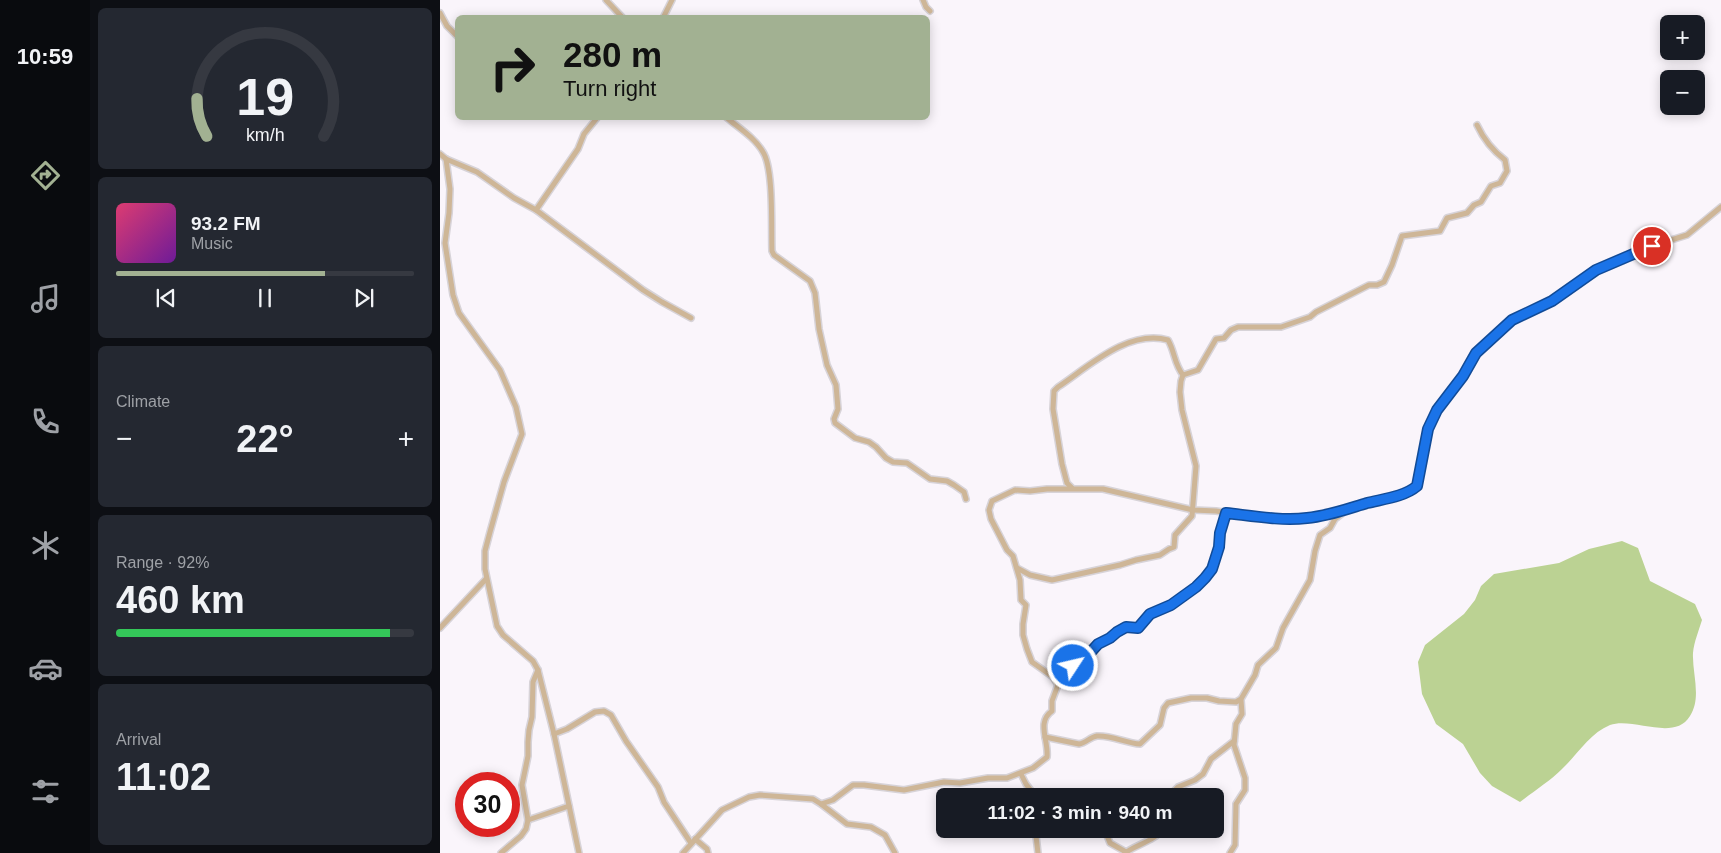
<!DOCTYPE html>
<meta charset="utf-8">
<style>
body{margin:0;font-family:Helvetica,sans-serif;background:#242831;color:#f1f3f6;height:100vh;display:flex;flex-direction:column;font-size:19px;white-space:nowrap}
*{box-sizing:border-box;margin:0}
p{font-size:16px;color:#9ea1a6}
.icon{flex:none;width:28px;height:28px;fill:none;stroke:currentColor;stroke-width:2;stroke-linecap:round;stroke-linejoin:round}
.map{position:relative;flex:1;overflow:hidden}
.side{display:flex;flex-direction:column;gap:8px;padding:8px;background:#0d0f14;width:350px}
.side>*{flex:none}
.top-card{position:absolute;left:15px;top:15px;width:475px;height:105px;border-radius:8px;box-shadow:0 2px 12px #0003;background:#a2b192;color:#111;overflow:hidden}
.controls{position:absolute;left:1220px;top:15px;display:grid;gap:10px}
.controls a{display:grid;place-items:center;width:45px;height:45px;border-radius:8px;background:#171b24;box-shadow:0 2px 12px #0003;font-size:25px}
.speed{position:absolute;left:15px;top:772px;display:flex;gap:10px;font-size:25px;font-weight:700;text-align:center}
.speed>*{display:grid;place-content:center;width:65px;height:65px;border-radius:50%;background:#171b24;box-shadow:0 2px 12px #0003;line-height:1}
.speed .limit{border:8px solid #d22;background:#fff;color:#111}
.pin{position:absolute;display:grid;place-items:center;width:42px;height:42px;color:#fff;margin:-21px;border:2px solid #fff;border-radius:50%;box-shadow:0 1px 5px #0007}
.me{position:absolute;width:55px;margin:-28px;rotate:55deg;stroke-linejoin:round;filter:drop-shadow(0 0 4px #0008)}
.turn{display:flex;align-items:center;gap:18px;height:105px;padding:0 25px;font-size:22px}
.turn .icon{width:65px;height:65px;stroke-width:2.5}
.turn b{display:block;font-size:35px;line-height:42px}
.big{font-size:38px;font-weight:800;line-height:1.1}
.side .widget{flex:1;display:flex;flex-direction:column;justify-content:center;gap:8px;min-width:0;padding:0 18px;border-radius:8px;background:#242831}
.side .dial{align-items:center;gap:0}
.dial svg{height:130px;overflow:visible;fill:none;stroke:#363941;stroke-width:7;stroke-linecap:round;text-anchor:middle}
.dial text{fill:#f1f3f6;stroke:none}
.song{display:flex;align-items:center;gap:15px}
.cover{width:60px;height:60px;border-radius:8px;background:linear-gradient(135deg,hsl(340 70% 55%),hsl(280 70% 35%))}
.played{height:5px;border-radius:2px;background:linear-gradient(90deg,#a2b192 70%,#363941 70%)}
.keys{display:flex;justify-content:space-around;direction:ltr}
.heat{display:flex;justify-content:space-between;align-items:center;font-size:28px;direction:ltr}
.charge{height:8px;border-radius:4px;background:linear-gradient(90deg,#34c759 92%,#363941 0)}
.trip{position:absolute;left:496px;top:788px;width:288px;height:50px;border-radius:8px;background:#171b24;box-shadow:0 2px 12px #0003;font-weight:800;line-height:50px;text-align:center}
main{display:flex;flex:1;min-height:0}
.tabs{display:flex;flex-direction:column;width:90px;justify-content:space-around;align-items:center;background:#090b0e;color:#9ea1a6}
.tabs .icon{width:35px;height:35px}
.tabs .on{color:#a2b192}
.tabs b{font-size:22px;color:#f1f3f6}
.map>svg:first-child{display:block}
.green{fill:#bbd293}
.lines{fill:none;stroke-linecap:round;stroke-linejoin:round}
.street-casing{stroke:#d7d3d8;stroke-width:8}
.street{stroke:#ceb697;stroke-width:5}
.route-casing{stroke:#114b97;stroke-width:12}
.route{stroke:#1a73e8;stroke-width:9}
</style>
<main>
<nav class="tabs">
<b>10:59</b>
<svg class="icon on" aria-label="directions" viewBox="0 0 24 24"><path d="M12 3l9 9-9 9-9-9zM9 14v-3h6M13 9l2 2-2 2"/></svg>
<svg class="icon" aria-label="music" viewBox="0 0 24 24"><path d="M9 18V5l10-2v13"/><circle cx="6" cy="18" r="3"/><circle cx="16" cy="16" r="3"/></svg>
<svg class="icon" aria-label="phone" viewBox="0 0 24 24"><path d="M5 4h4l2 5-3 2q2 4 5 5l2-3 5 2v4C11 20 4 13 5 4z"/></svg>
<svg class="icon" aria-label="climate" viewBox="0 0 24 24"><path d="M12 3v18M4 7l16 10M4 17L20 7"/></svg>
<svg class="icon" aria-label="car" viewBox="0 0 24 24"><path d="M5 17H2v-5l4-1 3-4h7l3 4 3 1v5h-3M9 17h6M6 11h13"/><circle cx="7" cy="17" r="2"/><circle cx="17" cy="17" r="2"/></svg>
<svg class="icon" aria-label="filters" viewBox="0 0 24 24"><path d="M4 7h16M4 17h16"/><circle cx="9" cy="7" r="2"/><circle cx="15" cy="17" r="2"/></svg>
</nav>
<section class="side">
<div class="widget dial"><svg viewBox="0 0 100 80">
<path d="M14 69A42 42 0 1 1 86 69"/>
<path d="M14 69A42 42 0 0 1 8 46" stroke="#a2b192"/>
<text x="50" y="56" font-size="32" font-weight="700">19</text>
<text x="50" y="72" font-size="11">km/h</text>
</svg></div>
<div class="widget">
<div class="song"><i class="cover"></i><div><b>93.2 FM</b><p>Music</p></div></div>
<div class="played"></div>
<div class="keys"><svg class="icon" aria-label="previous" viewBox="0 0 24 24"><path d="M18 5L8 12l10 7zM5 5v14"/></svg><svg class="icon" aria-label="pause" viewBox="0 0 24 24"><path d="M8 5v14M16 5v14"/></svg><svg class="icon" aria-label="next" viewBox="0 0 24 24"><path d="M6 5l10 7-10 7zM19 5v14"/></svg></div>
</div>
<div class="widget"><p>Climate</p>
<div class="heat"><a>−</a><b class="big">22°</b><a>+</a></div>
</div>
<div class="widget"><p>Range · 92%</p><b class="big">460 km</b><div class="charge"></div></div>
<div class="widget"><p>Arrival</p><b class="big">11:02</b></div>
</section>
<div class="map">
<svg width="1281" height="853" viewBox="0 0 1281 853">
<rect width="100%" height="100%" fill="#faf5fb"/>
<!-- green -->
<path class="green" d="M1182,541L1198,548L1210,581L1255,604L1262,620C1259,630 1254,642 1253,653C1252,674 1262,697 1250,716C1234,742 1194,717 1170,725C1150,733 1138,754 1122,769C1110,781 1094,791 1080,802L1052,786L1040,773L1023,744L996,724L982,694L978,662L985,645L1024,614L1035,600L1041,586L1054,574L1119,563L1149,549Z"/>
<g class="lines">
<defs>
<g id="street">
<path d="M166,0L183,18"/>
<path d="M483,0L486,7L490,11"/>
<path d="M0,13L7,26L18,37"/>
<path d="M223,18L232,0"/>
<path d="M287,118C299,128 315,138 323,152C334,169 331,229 332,251L334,255L370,281L375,293L379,329L387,365L396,385L398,409L394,419L395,423L415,438L429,442L436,447L446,458L453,462L467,463L490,479L507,481L514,485L524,492L526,499"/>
<path d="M0,154L6,159L37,172L74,198L96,210L203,290L222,302L251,318"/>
<path d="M6,159L10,189L9,213L5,243L13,295L19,313L60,370L76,407L82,434L64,482L50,532L45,551V569L57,626L63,635L93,661L98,670L114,734L139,853"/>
<path d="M96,210L138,149L144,134L157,118"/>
<path d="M632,488L627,483L622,464L613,409L614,391L618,387C648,367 688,329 728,340C735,352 734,364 743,375"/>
<path d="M577,568L590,575L612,580L680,565L696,560L720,555L729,549L734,547L735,535L752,516L756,466L742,410L740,392L741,381L743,375L758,370L776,339L784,338L791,330L798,327H841L870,317L876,312L929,285H937L944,282L952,265L962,236L1000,231L1007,218L1027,213L1034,205L1041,202L1051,186L1060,183L1067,171L1065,160C1052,150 1044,140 1037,125"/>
<path d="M0,628L46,579"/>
<path d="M618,685L613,677L592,662L587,649L583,635V624L586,605L581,600L580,580L573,556L567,550L551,519L549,510L552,501L575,490L590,491L607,489H663L753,510L776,511L815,517L866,519L894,514L971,491L977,486L988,429L997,410L1023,376L1036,353L1072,321L1112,301L1156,270L1169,264L1212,246L1247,235L1281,207"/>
<path d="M114,734L127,729L155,712L164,711L171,715L186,741L218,787L224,802L251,843"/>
<path d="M605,737L639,744C646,743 650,737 657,736C671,735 686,743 700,744L720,725L724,708L728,703L751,698H767L779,701L796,702L801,699L815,675L818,665L836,648L843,628L870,580L875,551L880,535L890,528L895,519L904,512"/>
<path d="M581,774L586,784L595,796"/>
<path d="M729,796L738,787L755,780L763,774L771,759L794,741"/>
<path d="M381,804L393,800L413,785H424L464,790L504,782L520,783L548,778H567L593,768L607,757C609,741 596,722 612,711V701L622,674L626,669L640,664L658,644L670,638L677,632L687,627L698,628L710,614L731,605L756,587L765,578L772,569L779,547L780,533L786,513"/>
<path d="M88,820L129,806"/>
<path d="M597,829L596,836L598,853"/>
<path d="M659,829L666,833L670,843L686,852"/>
<path d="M255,839L267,849L268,853"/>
<path d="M61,853L81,836L86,829L88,820L82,785L88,756V742L89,730L92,717L93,682L98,670"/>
<path d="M243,853L282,810L309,797L320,795L373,799L381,804L407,824L431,827L445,835L455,853"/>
<path d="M685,853C695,845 717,840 722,829"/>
<path d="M790,853L795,845L796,804L805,790V778L794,745L796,724L802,714L801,700"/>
</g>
</defs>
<!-- street casing -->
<use href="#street" class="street-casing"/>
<!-- street -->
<use href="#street" class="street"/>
</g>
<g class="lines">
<defs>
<path id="route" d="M633,666L640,664L658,644L670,638L677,632L686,627L698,628L710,614L731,605L756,587L765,578L772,569L779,547L780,533L786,513C813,516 841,521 867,518C888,516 907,509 927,503C943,499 964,497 977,486L988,429L997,410L1023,376L1036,353L1072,320L1112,301L1156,270L1212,246"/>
</defs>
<!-- route casing -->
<use href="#route" class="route-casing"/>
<!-- route -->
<use href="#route" class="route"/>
</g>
</svg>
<div class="controls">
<a>+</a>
<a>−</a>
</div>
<div class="speed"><div class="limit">30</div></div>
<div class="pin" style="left:1212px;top:246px;background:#d93025"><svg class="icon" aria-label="arrive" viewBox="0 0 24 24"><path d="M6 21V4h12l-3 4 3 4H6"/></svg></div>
<svg class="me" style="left:633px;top:666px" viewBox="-20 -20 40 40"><circle r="17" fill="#1a73e8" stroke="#fff" stroke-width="3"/><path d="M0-11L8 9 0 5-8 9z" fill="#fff"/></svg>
<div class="trip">11:02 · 3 min · 940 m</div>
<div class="top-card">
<div class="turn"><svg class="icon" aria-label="right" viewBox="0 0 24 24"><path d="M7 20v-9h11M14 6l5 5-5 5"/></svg><div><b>280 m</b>Turn right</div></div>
</div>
</div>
</main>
